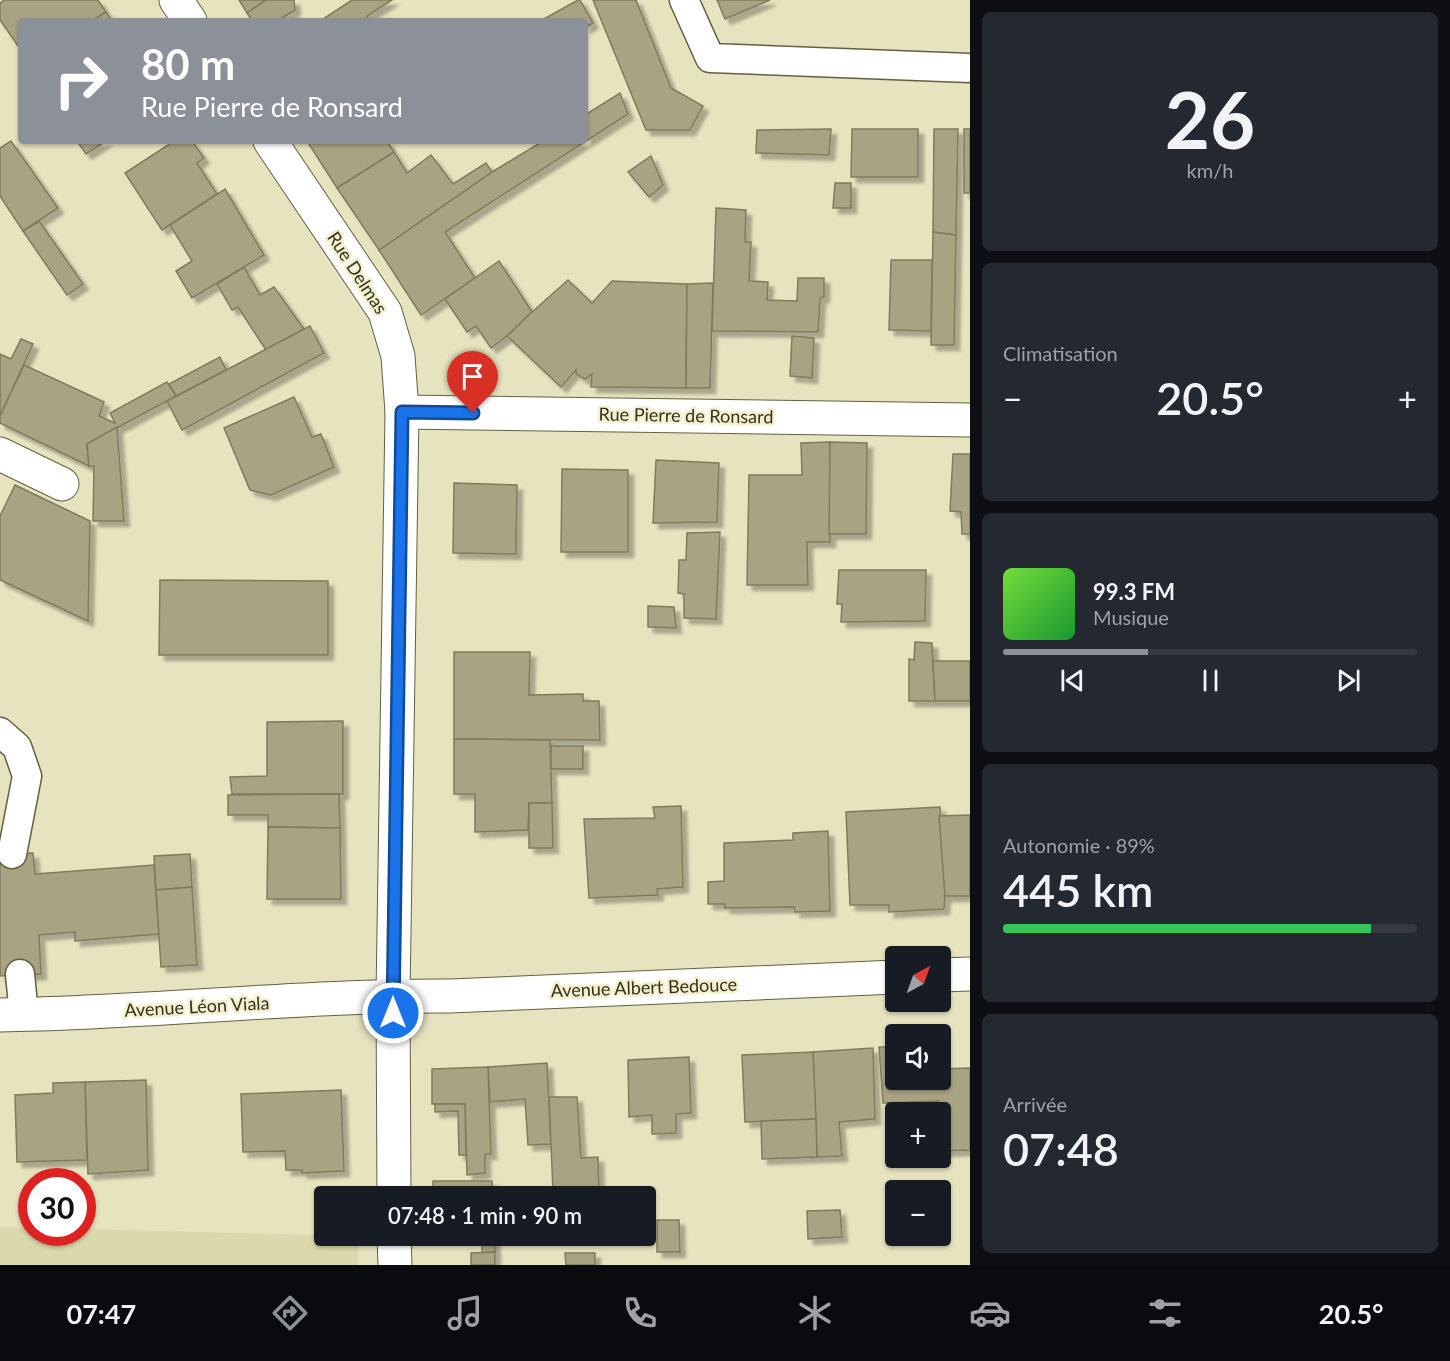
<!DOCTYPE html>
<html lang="fr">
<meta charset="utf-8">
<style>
body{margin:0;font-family:Lato,sans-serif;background:#242831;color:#f1f3f6;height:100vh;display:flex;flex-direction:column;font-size:22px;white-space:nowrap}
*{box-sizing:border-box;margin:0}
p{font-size:20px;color:#9ea1a6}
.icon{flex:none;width:33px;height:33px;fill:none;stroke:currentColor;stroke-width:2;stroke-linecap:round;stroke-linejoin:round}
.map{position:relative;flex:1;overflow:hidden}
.details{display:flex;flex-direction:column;gap:12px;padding:12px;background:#0d0f14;width:480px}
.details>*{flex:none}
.banner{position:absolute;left:18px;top:18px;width:570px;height:126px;border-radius:6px;box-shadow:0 2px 4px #0004;background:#8c9099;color:#fff;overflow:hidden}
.needle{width:39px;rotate:41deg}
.tools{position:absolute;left:885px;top:946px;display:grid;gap:12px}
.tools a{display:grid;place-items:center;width:66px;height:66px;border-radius:6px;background:#171b24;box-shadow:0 2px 4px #0004;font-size:30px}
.speed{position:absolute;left:18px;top:1168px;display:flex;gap:12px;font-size:30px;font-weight:700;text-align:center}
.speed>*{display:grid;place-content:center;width:78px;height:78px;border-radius:50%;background:#171b24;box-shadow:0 2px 4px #0004;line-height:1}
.speed .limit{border:9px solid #d22;background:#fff;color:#111}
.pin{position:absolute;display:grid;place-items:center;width:51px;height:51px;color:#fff;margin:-62px -26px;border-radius:50% 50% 50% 0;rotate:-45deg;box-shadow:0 0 6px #0007}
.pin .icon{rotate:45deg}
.me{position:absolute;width:66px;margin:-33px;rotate:0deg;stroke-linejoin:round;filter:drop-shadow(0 0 4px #0008)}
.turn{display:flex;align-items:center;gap:21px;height:126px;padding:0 24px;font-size:27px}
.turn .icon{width:78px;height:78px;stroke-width:2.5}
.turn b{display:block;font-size:42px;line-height:51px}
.big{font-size:45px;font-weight:600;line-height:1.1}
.details .card{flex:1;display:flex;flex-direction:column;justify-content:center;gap:9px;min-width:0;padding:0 21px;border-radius:9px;background:#242831}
.details .dial{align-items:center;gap:0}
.dial b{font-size:78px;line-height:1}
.song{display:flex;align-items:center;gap:18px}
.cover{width:72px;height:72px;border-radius:9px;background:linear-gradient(135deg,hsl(100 70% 55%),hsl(130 70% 35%))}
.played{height:6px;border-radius:3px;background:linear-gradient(90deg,#8c9099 35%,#363941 35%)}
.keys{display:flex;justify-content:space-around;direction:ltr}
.heat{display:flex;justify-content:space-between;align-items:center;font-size:33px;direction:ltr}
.charge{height:9px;border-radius:4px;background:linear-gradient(90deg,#34c759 89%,#363941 0)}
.trip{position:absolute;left:314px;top:1186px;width:342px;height:60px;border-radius:6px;background:#171b24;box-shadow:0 2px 4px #0004;font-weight:600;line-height:60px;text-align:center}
.tab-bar{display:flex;height:96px;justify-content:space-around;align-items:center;background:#090b0e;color:#9ea1a6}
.tab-bar .icon{width:42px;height:42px}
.tab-bar .current{color:#8c9099}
.tab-bar b{font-size:27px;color:#f1f3f6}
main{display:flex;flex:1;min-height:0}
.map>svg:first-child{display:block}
.built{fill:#dcd8ad}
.building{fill:#a8a483;stroke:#7f7c5c;stroke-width:1.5;filter:url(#shadow)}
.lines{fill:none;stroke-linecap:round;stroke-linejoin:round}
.lane-casing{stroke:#636041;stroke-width:31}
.street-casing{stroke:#636041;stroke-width:35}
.secondary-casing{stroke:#636041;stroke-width:35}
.lane{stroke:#fff;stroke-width:28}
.street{stroke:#fff;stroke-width:33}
.secondary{stroke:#fff;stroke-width:33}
.route-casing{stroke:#114b97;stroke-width:15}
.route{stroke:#1a73e8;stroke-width:10}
.labels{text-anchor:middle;stroke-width:5;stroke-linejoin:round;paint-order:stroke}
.street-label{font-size:18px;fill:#343224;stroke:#f4f0cc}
</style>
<main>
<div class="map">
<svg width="970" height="1265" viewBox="0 0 970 1265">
<defs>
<filter id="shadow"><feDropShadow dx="5.5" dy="5.5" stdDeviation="1.5" flood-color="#0004"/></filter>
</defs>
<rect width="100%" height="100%" fill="#e6e3bf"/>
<!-- built -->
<path class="built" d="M0,1227L31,1228L32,1233H82L83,1229L358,1236V1265H0Z"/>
<!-- building -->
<g class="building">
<path d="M4,0H98L106,12L92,21H21V50L0,20V3Z"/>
<path d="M239,0H266L247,13Z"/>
<path d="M266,0H294L295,10L277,21H252L247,13Z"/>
<path d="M352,0H392L367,16L370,21H320Z"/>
<path d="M578,0H580L593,23L585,28V21H542V20Z"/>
<path d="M593,0H636L671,88L703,106L690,130H646Z"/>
<path d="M717,0H770L725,19Z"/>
<path d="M106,12L112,21H92Z"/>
<path d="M620,93L628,114L445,232L475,278L421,315L379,250L492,172L543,141H585V115Z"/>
<path d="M831,129L829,155L756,153L757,130Z"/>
<path d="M852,129H918V177H851Z"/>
<path d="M934,129H958L956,235L933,232Z"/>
<rect x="964" y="129" width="6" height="64"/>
<path d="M11,141L58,208L23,231L0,196V148Z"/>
<path d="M77,141H106L86,154Z"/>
<path d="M174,141H192L204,158L197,163L217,194L162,230L125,173Z"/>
<path d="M307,141H387L394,152L337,188Z"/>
<path d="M394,152L407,173L431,155L453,184L486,163L492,172L379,250L337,188Z"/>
<path d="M651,156L663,185L649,197L628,172Z"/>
<path d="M835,183H851V208H833Z"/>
<path d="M225,189L264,255L192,298L176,271L192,261L170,225Z"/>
<path d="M716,208L746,210L745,242H751L749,281L768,282L767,300L797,301L798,278H824V297L820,298L818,332L712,331Z"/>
<path d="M39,221L83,284L67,295L23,231Z"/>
<path d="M933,232L956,235L954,345H931Z"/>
<path d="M891,260H932L931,331L889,330Z"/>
<path d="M499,261L532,312L507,336L491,348L476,326L467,332L445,299Z"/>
<path d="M244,267L260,295L274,287L304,329L266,350L238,307L232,310L217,284Z"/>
<path d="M568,280L592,303L612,281L687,284L686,388L591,387L592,374L585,379L576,374V370L561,387L507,336L532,312Z"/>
<path d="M713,283L710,388H686L687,284Z"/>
<path d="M310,326L324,353L182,430L167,401Z"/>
<path d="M792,336L814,338L812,378L790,376Z"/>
<path d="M21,339L33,344L0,416V354L11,359Z"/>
<path d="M220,357L226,370L176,396L169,384Z"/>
<path d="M24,365L104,402L99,416L115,423L110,413L167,382L176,396L87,444L89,466L0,423V416Z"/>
<path d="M294,397L312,437L321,434L334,467L271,495L250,490L224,428Z"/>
<path d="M117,427L124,521H93L94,466H89L87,444Z"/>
<path d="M830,442V542H807L808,585H747L749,475H802L801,443Z"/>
<path d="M830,442L867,443L866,534H829Z"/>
<path d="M953,454H970V534H962L961,512L950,511Z"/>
<path d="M656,460L719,463L717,522L653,523Z"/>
<path d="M562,469L628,470V552H561Z"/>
<path d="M454,483L517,485L516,554L453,553Z"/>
<path d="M15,485L90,521L88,621L0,580V516Z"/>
<path d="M720,532L716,619L684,618V594L678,593L679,560H686L687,533Z"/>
<path d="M839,570H926L925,621L841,622L842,604H837Z"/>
<path d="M160,580L328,581V655H159Z"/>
<path d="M648,606L674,607L676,628L648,627Z"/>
<path d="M915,642L932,643L935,701H909V659L914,660Z"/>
<path d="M454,652H530L529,695L583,694V701H599L600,740L454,739Z"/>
<path d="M933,661H970V701H935Z"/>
<path d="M343,721V794H232L230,777L267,776V722Z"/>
<path d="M454,739L550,740L552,803H529L528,830L475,832V794H454Z"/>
<rect x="551" y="746" width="32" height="23"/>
<path d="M339,794L340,828L268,827V815H228V795Z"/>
<path d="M529,803H552L553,848H529Z"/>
<path d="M681,806L683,887L657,889L658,895L589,898L584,819L655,818L653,807Z"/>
<path d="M940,807L945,896L944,909L889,912V905H850L846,812Z"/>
<path d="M970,815V896H945L939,816Z"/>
<path d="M268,827L340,828L341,899H267Z"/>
<path d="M828,831L830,911L795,912L794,907L725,908V904H708V882L724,881V843L793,840V833Z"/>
<path d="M33,853L35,874L154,865L159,934L75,941V932L39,935L41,974L0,976V854Z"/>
<path d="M190,854L192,887L156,890L154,856Z"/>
<path d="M192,887L197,965L161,967L156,890Z"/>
<path d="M879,1047H896V1080H940V1056L941,1069L970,1068V1150L942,1151L939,1101L883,1103Z"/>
<path d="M873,1048L875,1119L839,1122L842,1156L817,1157L813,1052Z"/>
<path d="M813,1052L816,1119L745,1122L742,1055Z"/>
<path d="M689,1057L691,1113L676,1114V1133L652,1134V1115L629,1117L628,1060Z"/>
<path d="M547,1063L551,1144L528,1145L525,1099L490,1102L488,1067Z"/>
<path d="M488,1067L491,1154H485V1173L467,1175L465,1104H432V1069Z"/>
<path d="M146,1080L148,1170L88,1174L85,1082Z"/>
<path d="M85,1082L87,1160L17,1162L15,1095L53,1093V1083Z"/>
<path d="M341,1090L344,1171L302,1173V1170H286L285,1151L243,1152L241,1094Z"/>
<path d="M549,1097H577L581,1158L598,1157L599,1191L553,1192Z"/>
<path d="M435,1104H465L466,1155H459L458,1111L435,1112Z"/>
<path d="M816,1119L817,1157L762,1159L761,1121Z"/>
<path d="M433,1181H492L493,1197H433Z"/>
<path d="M840,1210L842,1237L808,1239L807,1211Z"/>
<path d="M657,1220H679L680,1252H657Z"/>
<path d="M482,1236H494L495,1252L482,1253Z"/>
<path d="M495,1252V1265H471V1253Z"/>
<path d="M565,1253H595V1265H566Z"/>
</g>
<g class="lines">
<defs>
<g id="lane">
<path d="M684,0L710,58L970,68"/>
<path d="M0,732L17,747L27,776L12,854"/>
<path d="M20,974L24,1015"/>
</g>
<g id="street">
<path d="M176,0L190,21"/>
<path d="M270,141L385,312L398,356L402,412L393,996L394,1197"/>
<path d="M402,412L970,420"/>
<path d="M0,454L62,484"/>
<path d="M394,1236L395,1265"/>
</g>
<g id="secondary">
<path d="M940,975L970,974"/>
<path d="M0,1015C150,1013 300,995 450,996L896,977"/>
</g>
</defs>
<!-- lane casing -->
<use href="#lane" class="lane-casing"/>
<!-- street casing -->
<use href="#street" class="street-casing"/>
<!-- secondary casing -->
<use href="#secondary" class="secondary-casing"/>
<!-- lane -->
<use href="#lane" class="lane"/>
<!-- street -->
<use href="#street" class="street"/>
<!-- secondary -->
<use href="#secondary" class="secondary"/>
</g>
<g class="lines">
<defs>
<path id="route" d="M393,1013L402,412L473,413"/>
</defs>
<!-- route casing -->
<use href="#route" class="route-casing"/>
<!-- route -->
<use href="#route" class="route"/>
</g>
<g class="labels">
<!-- street labels -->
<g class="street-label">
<text transform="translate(357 273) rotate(57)" y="6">Rue Delmas</text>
<text transform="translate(686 416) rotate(1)" y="6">Rue Pierre de Ronsard</text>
<text transform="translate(644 988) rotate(-2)" y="6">Avenue Albert Bedouce</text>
<text transform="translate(197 1007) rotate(-3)" y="6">Avenue Léon Viala</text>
</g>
</g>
</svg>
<div class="tools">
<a><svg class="needle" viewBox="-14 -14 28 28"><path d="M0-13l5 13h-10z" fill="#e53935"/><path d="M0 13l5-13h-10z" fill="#9ea1a6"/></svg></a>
<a><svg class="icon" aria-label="sound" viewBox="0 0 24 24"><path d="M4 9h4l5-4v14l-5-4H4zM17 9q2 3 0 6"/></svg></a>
<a>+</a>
<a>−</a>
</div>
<div class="speed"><div class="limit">30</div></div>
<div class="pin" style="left:473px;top:413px;background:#d93025"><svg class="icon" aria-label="arrive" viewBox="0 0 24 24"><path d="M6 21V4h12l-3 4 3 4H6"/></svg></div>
<svg class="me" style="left:393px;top:1013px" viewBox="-20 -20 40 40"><circle r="17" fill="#1a73e8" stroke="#fff" stroke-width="3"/><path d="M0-11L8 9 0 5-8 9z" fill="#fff"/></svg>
<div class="trip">07:48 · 1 min · 90 m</div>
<div class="banner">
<div class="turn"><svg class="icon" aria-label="right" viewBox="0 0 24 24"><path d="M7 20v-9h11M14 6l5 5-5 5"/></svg><div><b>80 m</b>Rue Pierre de Ronsard</div></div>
</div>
</div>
<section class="details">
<div class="card dial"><b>26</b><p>km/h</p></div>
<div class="card"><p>Climatisation</p>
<div class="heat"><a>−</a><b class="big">20.5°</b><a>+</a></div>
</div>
<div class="card">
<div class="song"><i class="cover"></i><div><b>99.3 FM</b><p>Musique</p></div></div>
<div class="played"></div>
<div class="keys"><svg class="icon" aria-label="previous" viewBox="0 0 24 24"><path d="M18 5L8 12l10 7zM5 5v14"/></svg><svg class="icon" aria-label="pause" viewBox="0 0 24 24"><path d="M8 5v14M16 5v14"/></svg><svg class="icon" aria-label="next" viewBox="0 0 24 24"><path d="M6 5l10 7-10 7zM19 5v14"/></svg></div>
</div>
<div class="card"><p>Autonomie · 89%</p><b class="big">445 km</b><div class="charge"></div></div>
<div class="card"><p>Arrivée</p><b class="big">07:48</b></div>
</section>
</main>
<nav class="tab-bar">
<b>07:47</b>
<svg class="icon current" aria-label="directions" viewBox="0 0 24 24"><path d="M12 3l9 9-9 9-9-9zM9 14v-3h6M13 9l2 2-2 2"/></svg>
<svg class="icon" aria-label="music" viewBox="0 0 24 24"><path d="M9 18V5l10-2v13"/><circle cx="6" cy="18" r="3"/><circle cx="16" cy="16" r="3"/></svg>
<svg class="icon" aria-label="phone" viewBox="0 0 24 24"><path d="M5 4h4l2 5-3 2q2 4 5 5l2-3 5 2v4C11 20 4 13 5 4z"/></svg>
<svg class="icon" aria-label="climate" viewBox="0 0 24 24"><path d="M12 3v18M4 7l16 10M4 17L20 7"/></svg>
<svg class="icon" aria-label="car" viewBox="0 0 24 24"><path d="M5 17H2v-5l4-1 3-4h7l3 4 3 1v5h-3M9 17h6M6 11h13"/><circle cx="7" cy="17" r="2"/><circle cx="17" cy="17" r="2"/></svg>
<svg class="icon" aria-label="filters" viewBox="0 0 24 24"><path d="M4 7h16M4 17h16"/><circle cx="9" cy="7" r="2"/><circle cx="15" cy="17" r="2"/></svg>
<b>20.5°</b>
</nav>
